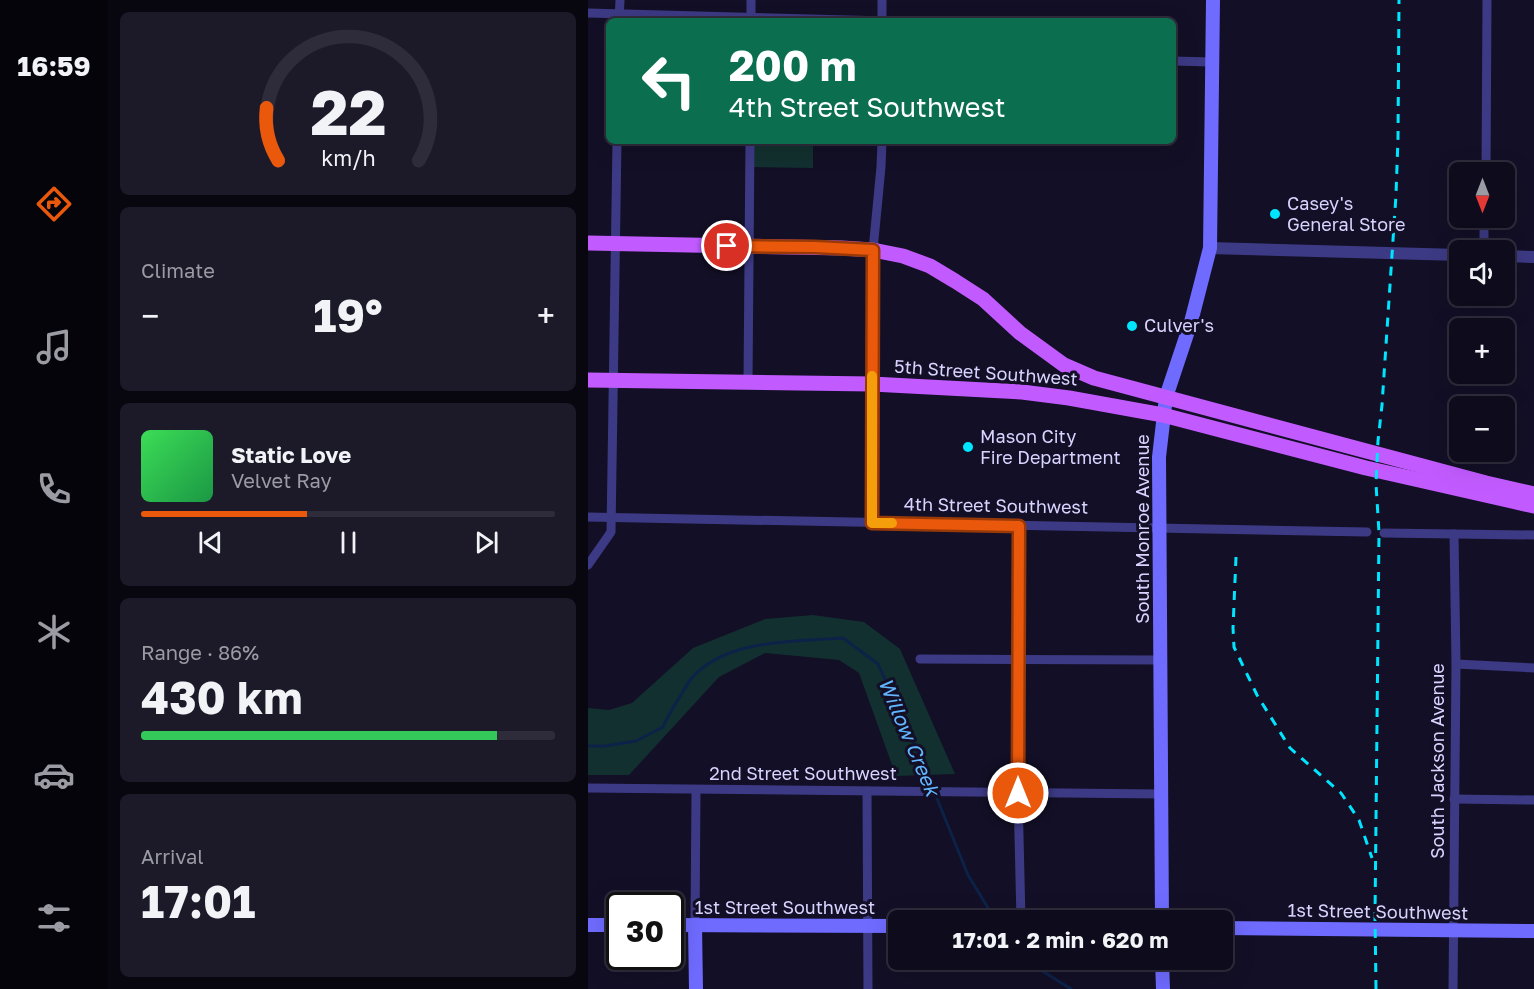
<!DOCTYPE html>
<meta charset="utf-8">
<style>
body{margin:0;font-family:"Golos Text",sans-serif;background:#1c1929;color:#f1f3f6;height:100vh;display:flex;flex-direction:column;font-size:22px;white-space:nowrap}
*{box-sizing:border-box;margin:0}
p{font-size:20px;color:#9b9ba3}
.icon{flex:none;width:33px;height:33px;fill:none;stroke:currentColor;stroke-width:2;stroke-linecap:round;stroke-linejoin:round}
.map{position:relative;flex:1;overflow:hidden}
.panel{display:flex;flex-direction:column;gap:12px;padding:12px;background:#08060f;width:480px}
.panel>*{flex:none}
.hud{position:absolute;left:18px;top:18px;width:570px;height:126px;border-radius:9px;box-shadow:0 6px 24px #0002,0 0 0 2px #2e2b3b;background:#0b6e4f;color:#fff;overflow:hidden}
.needle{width:39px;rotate:180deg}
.controls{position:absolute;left:861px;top:162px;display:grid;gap:12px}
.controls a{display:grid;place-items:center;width:66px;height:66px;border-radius:9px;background:#0e0b1c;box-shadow:0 6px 24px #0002,0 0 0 2px #2e2b3b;font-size:30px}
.speed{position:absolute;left:18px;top:892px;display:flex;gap:12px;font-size:30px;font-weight:700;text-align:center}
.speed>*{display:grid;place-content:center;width:78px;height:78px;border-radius:50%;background:#0e0b1c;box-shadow:0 6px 24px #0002,0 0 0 2px #2e2b3b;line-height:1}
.speed .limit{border:3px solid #111;border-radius:9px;background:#fff;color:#111}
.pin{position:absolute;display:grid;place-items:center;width:51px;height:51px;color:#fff;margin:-26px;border:3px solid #fff;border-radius:50%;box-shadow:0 2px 6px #0007}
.me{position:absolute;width:66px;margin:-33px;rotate:0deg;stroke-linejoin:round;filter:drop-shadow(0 0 4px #0008)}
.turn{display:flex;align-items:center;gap:21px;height:126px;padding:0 24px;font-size:27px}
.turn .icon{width:78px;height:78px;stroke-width:2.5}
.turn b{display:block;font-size:42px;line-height:51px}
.big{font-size:45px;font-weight:700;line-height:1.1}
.panel .widget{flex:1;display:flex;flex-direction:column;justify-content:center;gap:9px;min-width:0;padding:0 21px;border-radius:9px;background:#1c1929}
.panel .dial{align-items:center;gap:0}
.dial svg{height:156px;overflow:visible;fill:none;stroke:#2e2b3b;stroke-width:7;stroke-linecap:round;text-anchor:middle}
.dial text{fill:#f1f3f6;stroke:none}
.song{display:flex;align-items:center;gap:18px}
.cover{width:72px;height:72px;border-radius:9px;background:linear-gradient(135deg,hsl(130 70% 55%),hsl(140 70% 35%))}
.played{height:6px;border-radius:3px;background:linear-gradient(90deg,#ea580c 40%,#2e2b3b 40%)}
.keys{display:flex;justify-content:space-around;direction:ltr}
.heat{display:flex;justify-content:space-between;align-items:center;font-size:33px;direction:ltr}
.charge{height:9px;border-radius:4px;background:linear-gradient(90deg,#34c759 86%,#2e2b3b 0)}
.trip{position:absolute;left:300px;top:910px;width:345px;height:60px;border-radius:9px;background:#0e0b1c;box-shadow:0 6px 24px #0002,0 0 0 2px #2e2b3b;font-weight:700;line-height:60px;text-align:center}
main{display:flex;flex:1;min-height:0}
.tabs{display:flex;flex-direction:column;width:108px;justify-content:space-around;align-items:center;background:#06040b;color:#9b9ba3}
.tabs .icon{width:42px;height:42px}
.tabs .active{color:#ea580c}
.tabs b{font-size:27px;color:#f1f3f6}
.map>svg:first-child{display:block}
.green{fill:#12302f}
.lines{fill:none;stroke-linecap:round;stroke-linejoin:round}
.stream{stroke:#0c2248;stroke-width:3}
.minor{stroke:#3d3a85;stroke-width:9}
.tertiary{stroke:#3d3a85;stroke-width:12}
.secondary{stroke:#6f6bff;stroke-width:14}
.primary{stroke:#c25bff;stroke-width:15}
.rail{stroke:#00e5ff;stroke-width:3;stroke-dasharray:9 8;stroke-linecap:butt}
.route-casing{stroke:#983908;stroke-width:15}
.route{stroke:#ea580c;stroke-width:10}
.slow{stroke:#f59e0b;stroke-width:10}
.poi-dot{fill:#00e5ff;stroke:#130f26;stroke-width:2}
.labels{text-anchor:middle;stroke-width:6;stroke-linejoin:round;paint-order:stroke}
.poi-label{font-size:18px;fill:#d9d4ff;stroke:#130f26;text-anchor:start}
.street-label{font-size:18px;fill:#d9d4ff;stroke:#130f26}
.water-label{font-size:20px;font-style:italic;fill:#62b6ff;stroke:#130f26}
</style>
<main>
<nav class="tabs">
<b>16:59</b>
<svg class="icon active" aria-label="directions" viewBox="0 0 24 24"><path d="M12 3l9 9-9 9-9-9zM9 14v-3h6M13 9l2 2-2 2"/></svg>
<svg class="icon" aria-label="music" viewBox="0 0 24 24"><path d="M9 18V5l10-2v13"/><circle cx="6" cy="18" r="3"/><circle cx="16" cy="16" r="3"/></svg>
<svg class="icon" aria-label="phone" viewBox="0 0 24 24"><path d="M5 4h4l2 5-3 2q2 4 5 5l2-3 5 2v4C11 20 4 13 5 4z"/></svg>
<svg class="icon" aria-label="climate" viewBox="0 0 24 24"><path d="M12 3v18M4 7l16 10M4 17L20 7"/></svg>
<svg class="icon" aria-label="car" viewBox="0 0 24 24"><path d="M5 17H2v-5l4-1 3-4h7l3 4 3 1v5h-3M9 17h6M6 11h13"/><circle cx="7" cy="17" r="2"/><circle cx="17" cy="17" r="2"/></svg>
<svg class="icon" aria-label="filters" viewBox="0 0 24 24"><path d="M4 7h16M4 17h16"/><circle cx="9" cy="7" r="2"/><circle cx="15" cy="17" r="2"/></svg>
</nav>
<section class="panel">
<div class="widget dial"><svg viewBox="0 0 100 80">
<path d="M14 69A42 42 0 1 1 86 69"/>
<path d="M14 69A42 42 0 0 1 8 42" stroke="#ea580c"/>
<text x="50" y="56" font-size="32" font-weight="700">22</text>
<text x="50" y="72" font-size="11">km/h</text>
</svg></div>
<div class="widget"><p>Climate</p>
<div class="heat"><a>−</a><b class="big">19°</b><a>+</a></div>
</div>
<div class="widget">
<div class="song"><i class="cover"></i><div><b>Static Love</b><p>Velvet Ray</p></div></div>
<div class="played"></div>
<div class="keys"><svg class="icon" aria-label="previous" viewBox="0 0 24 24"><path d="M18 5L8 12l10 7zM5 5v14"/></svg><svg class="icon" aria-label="pause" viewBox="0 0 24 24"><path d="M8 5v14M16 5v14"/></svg><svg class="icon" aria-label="next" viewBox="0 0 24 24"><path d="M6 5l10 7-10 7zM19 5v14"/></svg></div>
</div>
<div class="widget"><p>Range · 86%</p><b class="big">430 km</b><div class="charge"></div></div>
<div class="widget"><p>Arrival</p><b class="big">17:01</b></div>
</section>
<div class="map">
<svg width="946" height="989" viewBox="0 0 946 989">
<rect width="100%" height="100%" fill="#130f26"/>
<!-- green -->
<g class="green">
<path d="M162,141H225V168L162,167Z"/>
<path d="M225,615L276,622L312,649L367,774L308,776L271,673L251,660L177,653L131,677L41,775H0V708L21,710L44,703L105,648L177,619Z"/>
</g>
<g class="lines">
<!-- stream -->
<g class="stream">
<path d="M0,746H17L48,741L75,727C80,715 86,706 93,695C96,690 99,684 103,679C138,638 206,642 255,638L290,664L335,764L380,875L408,921"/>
<path d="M437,960L483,989"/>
</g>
<!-- minor -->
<g class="minor">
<path d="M294,0V21"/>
<path d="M0,13L299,21"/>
<path d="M31,21L32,0"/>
<path d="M163,21V0"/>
<path d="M585,61L624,62"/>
<path d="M898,172L899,0"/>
<path d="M896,250V218"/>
<path d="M160,382L162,141"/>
<path d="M0,517L779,532"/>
<path d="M284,523L285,250L293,167L294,141"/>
<path d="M431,526L430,793L433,921"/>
<path d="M796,533L946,535"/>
<path d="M0,565L23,532L29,141"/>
<path d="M332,659L573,660"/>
<path d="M868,664L946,668"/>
<path d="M0,788L573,794"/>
<path d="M279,791L280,989"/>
<path d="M866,799L946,800"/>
<path d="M107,925L108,790"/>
<path d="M865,989L868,664L866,534"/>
</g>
<!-- tertiary -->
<g class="tertiary">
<path d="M622,248L872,255"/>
<path d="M916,256L946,257"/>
</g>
<!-- secondary -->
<g class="secondary">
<path d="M574,921L571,457L578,397L603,322L622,248L625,0"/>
<path d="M0,925H32"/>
<path d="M82,925L310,926"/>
<path d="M107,925L108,989"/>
<path d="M634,928L946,931"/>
<path d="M574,960L575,989"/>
</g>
<!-- primary -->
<g class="primary">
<path d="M0,243L254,248L285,250L315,256L342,266L367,281L395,299L432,333L476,365L506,378L898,483L946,494"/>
<path d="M0,380L284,384L434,392L481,398L575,415L778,468L946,506"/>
</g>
<!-- rail -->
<g class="rail">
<path d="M648,557L645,628L646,647L669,695L702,748L753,793L771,820L784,858"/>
<path d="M788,989L787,916L791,532L788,484L790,441L794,405L808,195L810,138L811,0"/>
</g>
</g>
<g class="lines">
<defs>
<path id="route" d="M139,246L227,247L285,250L284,523L431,526L430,793"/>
</defs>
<!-- route casing -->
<use href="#route" class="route-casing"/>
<!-- route -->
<use href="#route" class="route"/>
<!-- slow -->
<path class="slow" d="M284,376V523H304"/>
</g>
<!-- markers -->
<g class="poi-dot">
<circle cx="687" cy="214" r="6"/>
<circle cx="544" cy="326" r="6"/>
<circle cx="380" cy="447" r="6"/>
</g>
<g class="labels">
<!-- poi labels -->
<g class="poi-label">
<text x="699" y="210">Casey's<tspan x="699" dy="21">General Store</tspan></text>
<text x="556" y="332">Culver's</text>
<text x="392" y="443">Mason City<tspan x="392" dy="21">Fire Department</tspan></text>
</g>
<!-- street labels -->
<g class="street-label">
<text transform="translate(398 373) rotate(4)" y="6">5th Street Southwest</text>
<text transform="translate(408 506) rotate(1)" y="6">4th Street Southwest</text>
<text transform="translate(555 529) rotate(-90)" y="6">South Monroe Avenue</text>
<text transform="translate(850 761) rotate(-90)" y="6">South Jackson Avenue</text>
<text x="215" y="780">2nd Street Southwest</text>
<text x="197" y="914">1st Street Southwest</text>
<text transform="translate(790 912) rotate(1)" y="6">1st Street Southwest</text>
</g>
<!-- water labels -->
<g class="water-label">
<text transform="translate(321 737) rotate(67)" y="7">Willow Creek</text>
</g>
</g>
</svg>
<div class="controls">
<a><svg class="needle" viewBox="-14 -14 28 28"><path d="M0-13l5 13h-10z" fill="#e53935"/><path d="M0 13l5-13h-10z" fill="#9b9ba3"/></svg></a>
<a><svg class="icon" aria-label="sound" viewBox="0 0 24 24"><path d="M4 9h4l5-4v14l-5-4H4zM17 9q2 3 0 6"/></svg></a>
<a>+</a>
<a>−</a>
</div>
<div class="speed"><div class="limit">30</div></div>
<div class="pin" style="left:139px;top:246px;background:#d93025"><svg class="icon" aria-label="arrive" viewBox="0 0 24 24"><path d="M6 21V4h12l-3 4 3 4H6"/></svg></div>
<svg class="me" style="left:430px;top:793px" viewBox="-20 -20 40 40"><circle r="17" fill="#ea580c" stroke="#fff" stroke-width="3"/><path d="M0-11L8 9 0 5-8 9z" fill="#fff"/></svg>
<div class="trip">17:01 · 2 min · 620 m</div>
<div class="hud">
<div class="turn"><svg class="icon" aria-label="left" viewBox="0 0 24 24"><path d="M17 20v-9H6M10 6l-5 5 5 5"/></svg><div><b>200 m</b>4th Street Southwest</div></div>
</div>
</div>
</main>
